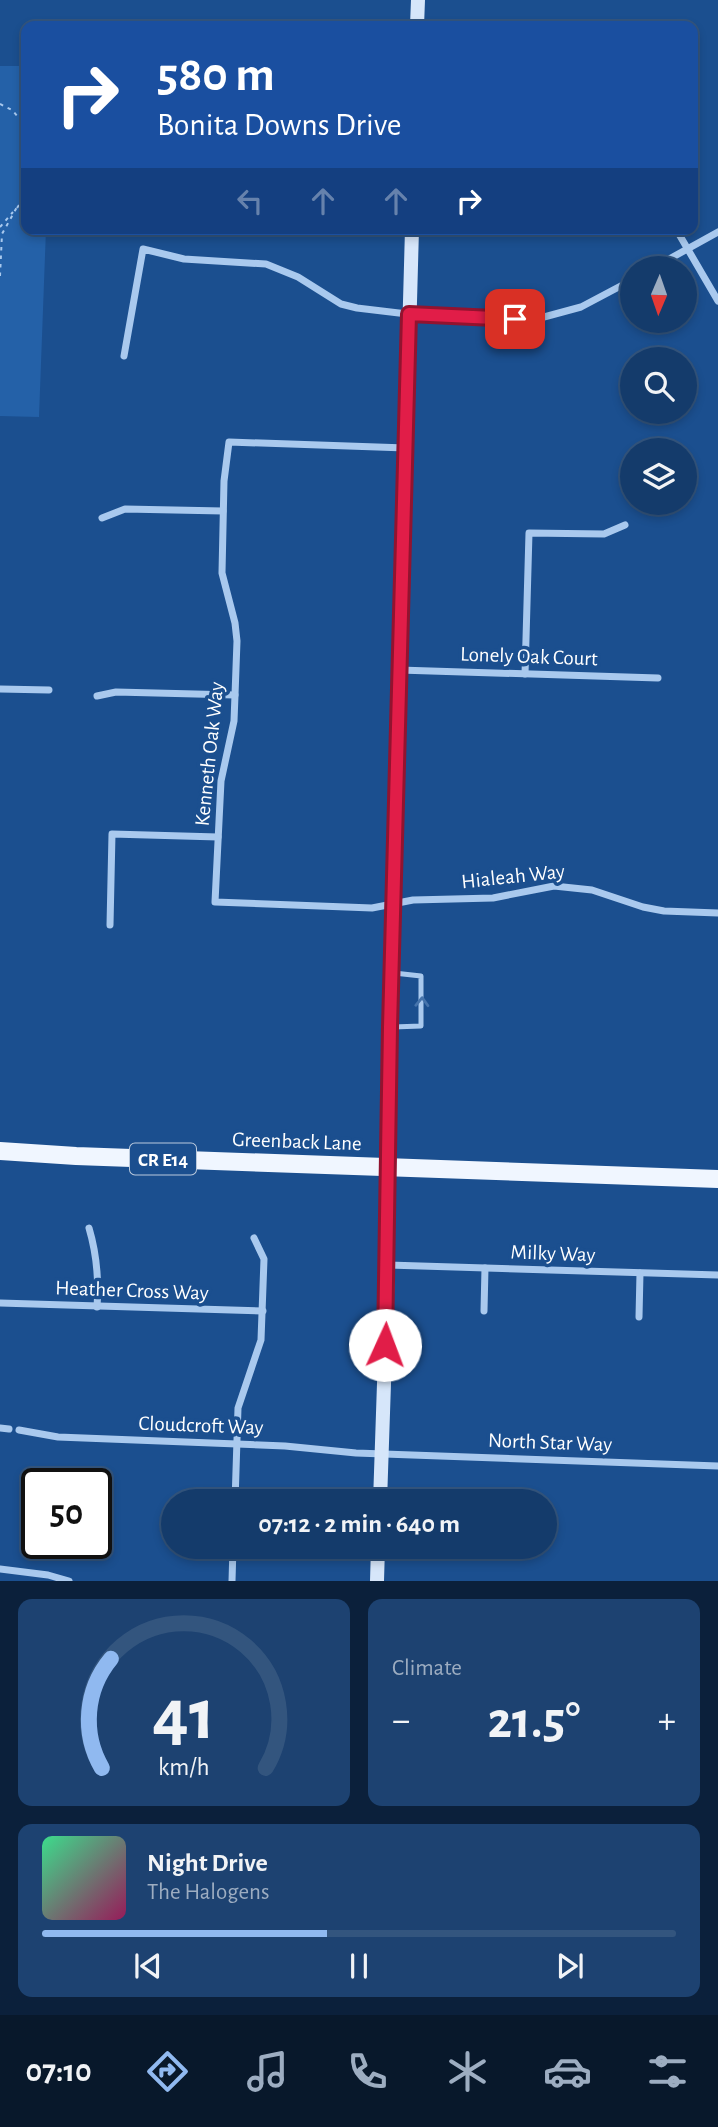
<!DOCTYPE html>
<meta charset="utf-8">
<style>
body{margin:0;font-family:"Alegreya Sans",sans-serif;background:#1d4271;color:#f1f3f6;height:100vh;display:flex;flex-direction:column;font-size:26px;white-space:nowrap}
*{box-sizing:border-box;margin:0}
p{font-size:23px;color:#9dadc1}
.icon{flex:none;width:38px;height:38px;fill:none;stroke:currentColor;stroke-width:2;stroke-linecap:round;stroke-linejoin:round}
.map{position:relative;height:1581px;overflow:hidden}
.sheet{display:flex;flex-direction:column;gap:18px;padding:18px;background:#0b203b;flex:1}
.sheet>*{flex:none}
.hud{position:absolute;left:21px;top:21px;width:677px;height:214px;border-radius:14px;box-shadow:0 4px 10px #0003,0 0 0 2px #33557e;background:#1a4fa0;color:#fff;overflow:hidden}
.needle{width:46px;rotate:182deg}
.tools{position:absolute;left:620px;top:256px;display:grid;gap:14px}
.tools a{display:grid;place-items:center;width:77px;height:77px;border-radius:50%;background:#143b6b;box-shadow:0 4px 10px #0003,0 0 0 2px #33557e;font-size:35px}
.speed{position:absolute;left:21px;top:1468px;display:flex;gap:14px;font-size:35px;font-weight:700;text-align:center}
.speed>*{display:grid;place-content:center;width:91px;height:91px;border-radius:50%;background:#143b6b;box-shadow:0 4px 10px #0003,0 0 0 2px #33557e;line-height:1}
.speed .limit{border:4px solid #111;border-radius:10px;background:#fff;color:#111}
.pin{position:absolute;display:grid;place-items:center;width:60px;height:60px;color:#fff;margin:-30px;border-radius:14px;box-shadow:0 4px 10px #0006}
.me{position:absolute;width:77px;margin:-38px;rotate:2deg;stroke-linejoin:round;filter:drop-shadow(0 0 5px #0008)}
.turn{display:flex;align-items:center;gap:24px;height:147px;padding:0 21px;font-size:32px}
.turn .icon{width:91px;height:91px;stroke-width:2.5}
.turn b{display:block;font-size:49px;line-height:60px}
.lanes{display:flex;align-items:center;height:66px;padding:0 21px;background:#0003;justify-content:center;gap:35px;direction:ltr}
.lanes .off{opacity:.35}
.big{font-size:52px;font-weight:700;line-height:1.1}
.sheet .tile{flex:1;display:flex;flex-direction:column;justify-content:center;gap:10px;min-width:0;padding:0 24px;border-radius:14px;background:#1d4271}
.sheet .dial{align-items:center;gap:0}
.dial svg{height:182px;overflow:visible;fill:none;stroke:#33557e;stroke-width:7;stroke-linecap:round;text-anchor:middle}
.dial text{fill:#f1f3f6;stroke:none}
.song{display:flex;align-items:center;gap:21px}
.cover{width:84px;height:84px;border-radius:10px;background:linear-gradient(135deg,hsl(150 70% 55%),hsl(330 70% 35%))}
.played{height:7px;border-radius:4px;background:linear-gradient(90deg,#90b9f0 45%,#33557e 45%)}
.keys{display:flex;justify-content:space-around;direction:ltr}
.heat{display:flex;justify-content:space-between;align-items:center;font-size:38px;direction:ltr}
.sheet .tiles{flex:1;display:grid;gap:18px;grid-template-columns:1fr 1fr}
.tile:last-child{grid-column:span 2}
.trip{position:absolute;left:161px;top:1489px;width:396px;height:70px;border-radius:35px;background:#143b6b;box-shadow:0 4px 10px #0003,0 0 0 2px #33557e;font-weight:700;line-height:70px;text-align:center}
.tab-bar{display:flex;height:112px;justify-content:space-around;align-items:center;background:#08182b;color:#9dadc1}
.tab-bar .icon{width:49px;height:49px}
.tab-bar .current{color:#90b9f0}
.tab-bar b{font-size:32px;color:#f1f3f6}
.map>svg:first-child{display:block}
.green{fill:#2461a8}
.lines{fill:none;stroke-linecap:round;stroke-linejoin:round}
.path{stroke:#a9c9ee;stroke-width:2;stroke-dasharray:3.5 5;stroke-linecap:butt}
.lane{stroke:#a9c9ee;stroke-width:5}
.street{stroke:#a9c9ee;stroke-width:7}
.secondary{stroke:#d6e6fa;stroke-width:14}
.primary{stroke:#f0f6ff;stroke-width:18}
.oneway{stroke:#4674ac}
.route-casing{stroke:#92132f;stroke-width:18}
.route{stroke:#e11d48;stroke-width:12}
.labels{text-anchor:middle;stroke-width:7;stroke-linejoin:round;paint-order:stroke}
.shield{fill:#1b4f8f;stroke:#bbcadd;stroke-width:2}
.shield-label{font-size:19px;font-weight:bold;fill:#fff}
.street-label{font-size:21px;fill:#fff;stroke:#1b4f8f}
</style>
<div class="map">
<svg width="718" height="1581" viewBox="0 0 718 1581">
<rect width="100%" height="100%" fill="#1b4f8f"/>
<!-- green -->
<path class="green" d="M0,66H26V229H46L39,417L0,416Z"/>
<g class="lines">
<!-- path -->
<g class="path">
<path d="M0,104L12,110L26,126"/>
<path d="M17,208L26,195"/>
<path d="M0,227L13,212"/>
<path d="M0,276L2,234L17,207"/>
</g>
<!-- lane -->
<path class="lane" d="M393,1027L421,1026V976L394,973"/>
<!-- street -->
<g class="street">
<path d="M676,229L718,301"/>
<path d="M653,268L718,232"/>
<path d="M124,356L143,249L184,259L266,264L298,277L341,304L357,308L424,316L515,319L544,317L581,307L632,280"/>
<path d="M406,448L229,442L224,481L222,573L235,623L237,641L235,695L234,721L221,781L215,902L372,908L413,900L493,898L554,886L592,890L643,907L664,911L718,913"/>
<path d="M102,518L125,509L223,511"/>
<path d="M399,670L658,678"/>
<path d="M525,674L529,533L604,534L625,525"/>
<path d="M0,689L49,690"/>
<path d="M97,696L116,692L235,695"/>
<path d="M110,925L112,834L218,837"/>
<path d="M89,1228C97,1255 99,1279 97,1307"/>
<path d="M388,1265L718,1275"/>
<path d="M0,1303L263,1311"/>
<path d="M484,1311L485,1268"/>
<path d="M639,1317L640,1273"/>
<path d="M0,1428L9,1429"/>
<path d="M19,1430L58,1437L285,1446L356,1453L718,1466"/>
<path d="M235,1502L238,1408L261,1340L264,1259L254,1238"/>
<path d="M0,1569L48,1575L69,1581"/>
<path d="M232,1581L233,1547"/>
</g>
<!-- secondary -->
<g class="secondary">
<path d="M417,26L418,0"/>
<path d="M380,1502L388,1265L387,1166L390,1027L412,229"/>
<path d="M377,1581L378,1547"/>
</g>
<!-- primary -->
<path class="primary" d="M0,1151L76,1156L718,1179"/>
</g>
<!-- one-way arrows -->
<defs><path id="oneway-chevron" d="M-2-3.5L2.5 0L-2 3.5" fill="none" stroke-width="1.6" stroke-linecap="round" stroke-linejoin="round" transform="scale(1.75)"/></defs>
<use class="oneway" href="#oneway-chevron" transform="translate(422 1002) rotate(-88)"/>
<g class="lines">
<defs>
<path id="route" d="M385,1345L390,1027L409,314L515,319"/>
</defs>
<!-- route casing -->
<use href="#route" class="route-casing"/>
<!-- route -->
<use href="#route" class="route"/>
</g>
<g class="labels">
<!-- shield labels -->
<rect class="shield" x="130" y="1143.5" width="66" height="31" rx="5"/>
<g class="shield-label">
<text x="163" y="1166">CR E14</text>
</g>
<!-- street labels -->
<g class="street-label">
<text transform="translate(529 656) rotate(2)" y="7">Lonely Oak Court</text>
<text transform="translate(209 754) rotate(-84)" y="7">Kenneth Oak Way</text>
<text transform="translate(513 876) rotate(-6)" y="7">Hialeah Way</text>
<text transform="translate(297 1141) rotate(2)" y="7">Greenback Lane</text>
<text transform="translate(553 1253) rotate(2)" y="7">Milky Way</text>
<text transform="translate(132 1290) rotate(2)" y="7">Heather Cross Way</text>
<text transform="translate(201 1425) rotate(2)" y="7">Cloudcroft Way</text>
<text transform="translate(550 1442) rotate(2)" y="7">North Star Way</text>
</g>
</g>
</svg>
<div class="tools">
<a><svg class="needle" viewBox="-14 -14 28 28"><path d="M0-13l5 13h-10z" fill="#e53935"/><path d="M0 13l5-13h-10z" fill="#9dadc1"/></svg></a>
<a><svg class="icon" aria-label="search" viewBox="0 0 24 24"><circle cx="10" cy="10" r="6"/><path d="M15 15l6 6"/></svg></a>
<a><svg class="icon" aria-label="layers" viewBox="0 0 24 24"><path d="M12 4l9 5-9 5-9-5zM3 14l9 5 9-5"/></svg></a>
</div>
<div class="speed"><div class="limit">50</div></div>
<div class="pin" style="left:515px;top:319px;background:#d93025"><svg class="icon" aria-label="arrive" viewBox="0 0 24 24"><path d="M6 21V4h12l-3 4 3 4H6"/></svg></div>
<svg class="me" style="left:385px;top:1345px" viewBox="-20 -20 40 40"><circle r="19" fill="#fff"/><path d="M0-13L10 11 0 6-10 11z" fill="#e11d48"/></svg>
<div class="trip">07:12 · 2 min · 640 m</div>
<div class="hud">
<div class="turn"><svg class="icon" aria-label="right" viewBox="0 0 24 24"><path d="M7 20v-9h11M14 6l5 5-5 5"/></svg><div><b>580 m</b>Bonita Downs Drive</div></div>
<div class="lanes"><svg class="icon off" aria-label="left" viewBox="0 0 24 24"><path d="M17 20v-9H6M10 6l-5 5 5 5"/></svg><svg class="icon off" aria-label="ahead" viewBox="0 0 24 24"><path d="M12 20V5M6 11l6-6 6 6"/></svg><svg class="icon off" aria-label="ahead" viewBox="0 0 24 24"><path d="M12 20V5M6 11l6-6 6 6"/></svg><svg class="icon" aria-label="right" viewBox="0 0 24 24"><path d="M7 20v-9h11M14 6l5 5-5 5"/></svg></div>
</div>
</div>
<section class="sheet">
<div class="tiles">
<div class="tile dial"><svg viewBox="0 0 100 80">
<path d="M14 69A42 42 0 1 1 86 69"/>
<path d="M14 69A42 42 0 0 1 18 21" stroke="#90b9f0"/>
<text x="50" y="56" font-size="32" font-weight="700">41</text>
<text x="50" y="72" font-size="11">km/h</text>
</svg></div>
<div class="tile"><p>Climate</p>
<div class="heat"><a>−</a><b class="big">21.5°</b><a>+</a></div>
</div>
<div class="tile">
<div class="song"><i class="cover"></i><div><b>Night Drive</b><p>The Halogens</p></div></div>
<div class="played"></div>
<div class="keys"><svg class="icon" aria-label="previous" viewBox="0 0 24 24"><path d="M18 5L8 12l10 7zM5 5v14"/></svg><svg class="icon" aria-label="pause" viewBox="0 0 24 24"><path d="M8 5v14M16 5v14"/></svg><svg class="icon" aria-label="next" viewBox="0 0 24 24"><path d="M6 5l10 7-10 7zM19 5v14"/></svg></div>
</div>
</div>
</section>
<nav class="tab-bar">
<b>07:10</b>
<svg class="icon current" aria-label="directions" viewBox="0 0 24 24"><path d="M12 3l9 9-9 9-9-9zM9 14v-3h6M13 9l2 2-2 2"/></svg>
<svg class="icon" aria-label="music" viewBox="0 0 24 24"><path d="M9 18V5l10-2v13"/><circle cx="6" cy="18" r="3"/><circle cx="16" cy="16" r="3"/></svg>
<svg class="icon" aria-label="phone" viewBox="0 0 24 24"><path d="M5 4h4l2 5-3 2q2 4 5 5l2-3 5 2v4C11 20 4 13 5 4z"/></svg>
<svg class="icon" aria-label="climate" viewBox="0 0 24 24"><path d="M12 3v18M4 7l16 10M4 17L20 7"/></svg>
<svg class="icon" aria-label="car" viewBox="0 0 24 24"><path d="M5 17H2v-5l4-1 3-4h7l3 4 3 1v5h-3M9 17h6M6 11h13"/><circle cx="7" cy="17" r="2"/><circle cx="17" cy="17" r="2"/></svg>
<svg class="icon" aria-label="filters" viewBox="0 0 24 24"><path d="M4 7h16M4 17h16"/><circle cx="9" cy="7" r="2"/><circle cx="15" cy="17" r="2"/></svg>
</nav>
